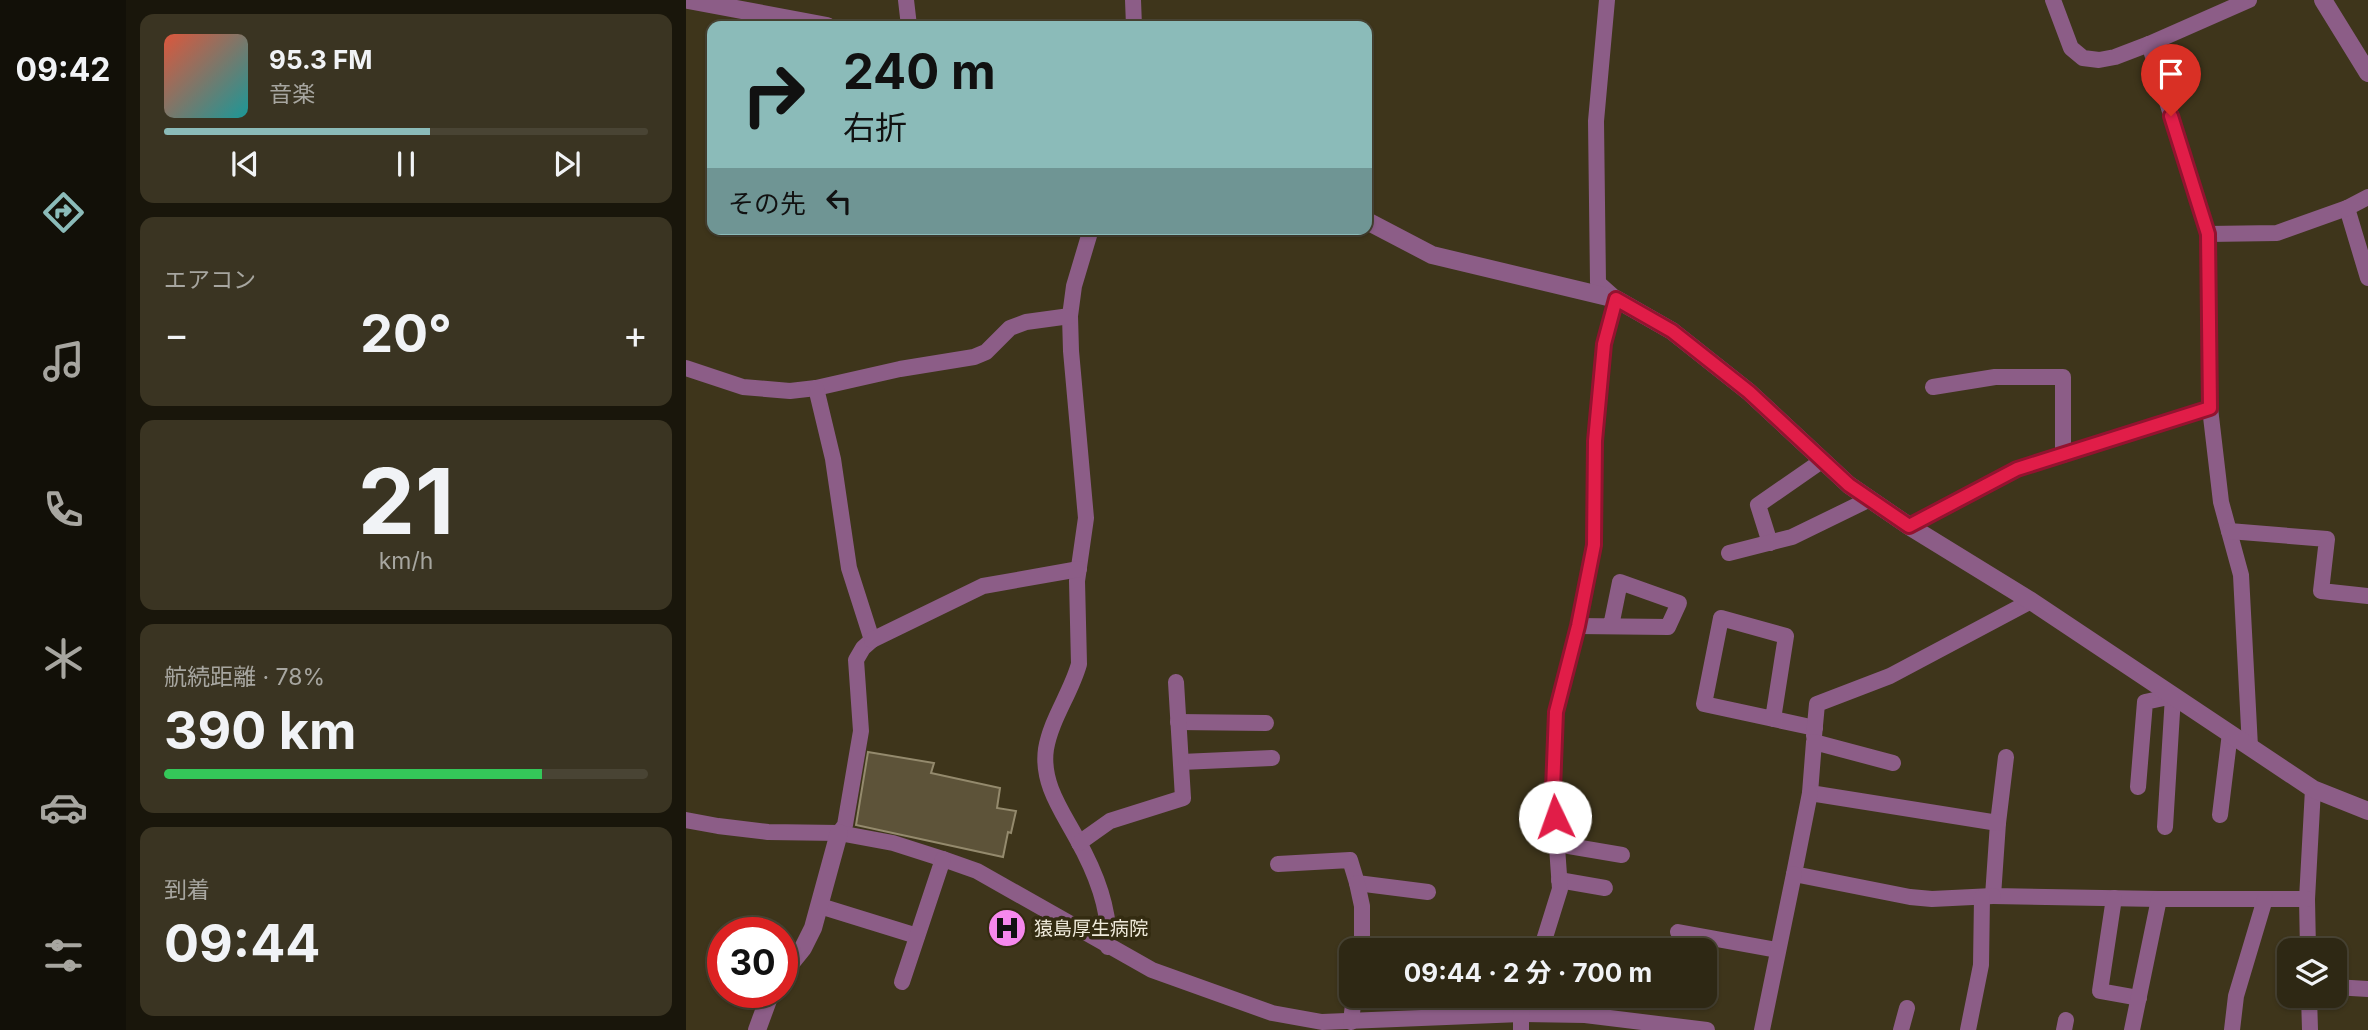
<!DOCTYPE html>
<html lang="ja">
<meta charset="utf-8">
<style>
body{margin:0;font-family:Inter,"Noto Sans JP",sans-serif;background:#3a3422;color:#f1f3f6;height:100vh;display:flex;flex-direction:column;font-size:26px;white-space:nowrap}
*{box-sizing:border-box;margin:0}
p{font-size:23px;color:#a7a6a0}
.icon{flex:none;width:38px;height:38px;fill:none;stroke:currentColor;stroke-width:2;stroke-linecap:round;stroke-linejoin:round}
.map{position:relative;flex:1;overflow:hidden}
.side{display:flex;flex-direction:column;gap:14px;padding:14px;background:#19160b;width:560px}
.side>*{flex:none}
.guide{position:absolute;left:21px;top:21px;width:665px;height:214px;border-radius:14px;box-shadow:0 2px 5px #0004,0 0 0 2px #494434;background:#8bbbb9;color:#111;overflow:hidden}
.buttons{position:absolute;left:1591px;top:938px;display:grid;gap:14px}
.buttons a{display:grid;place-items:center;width:70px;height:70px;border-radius:14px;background:#2e2814;box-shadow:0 2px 5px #0004,0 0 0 2px #494434;font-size:35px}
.speed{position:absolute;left:21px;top:917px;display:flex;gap:14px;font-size:35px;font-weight:700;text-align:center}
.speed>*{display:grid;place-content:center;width:91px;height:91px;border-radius:50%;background:#2e2814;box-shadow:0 2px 5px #0004,0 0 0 2px #494434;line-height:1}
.speed .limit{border:10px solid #d22;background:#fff;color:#111}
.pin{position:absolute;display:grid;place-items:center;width:60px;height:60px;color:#fff;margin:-72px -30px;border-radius:50% 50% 50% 0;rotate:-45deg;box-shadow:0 0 7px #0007}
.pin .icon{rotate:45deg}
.me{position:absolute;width:77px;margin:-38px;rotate:357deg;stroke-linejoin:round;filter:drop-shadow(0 0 5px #0008)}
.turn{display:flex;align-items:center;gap:24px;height:147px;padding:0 21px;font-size:32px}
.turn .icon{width:91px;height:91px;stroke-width:2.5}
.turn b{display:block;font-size:49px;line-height:60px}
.then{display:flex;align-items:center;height:66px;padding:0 21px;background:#0003;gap:14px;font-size:26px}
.big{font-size:52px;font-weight:700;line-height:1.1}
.side .card{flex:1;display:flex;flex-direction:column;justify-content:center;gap:10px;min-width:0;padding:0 24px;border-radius:14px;background:#3a3422}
.side .dial{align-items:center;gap:0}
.dial b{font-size:91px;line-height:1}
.song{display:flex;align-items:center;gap:21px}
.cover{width:84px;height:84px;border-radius:10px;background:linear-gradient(135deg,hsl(10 70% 55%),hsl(180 70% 35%))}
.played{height:7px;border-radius:4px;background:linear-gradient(90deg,#8bbbb9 55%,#494434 55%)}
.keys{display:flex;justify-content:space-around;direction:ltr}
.heat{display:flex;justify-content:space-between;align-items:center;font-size:38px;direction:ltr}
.charge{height:10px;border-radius:5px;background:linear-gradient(90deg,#34c759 78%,#494434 0)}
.trip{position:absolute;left:653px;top:938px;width:378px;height:70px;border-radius:14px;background:#2e2814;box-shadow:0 2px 5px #0004,0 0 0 2px #494434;font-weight:700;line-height:70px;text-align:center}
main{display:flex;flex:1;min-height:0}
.dock{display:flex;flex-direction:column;width:126px;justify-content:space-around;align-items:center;background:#121008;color:#a7a6a0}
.dock .icon{width:49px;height:49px}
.dock .current{color:#8bbbb9}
.dock b{font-size:32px;color:#f1f3f6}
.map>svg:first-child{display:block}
.building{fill:#5d5339;stroke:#948a6d;stroke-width:2}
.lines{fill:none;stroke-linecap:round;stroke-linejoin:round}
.minor{stroke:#8c5d87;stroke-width:16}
.tertiary{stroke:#8c5d87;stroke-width:18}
.route-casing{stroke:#92132f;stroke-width:18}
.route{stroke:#e11d48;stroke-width:12}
.labels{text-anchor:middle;stroke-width:7;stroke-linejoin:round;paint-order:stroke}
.poi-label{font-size:19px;fill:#efeada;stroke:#332b11;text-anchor:start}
</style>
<main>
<nav class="dock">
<b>09:42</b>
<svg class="icon current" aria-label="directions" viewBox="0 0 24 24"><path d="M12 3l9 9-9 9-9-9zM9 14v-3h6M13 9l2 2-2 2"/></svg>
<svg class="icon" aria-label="music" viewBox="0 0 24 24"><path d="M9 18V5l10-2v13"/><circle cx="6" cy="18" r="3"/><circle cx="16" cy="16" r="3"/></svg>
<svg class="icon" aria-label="phone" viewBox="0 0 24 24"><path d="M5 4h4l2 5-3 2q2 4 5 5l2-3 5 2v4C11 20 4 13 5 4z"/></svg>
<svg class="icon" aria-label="climate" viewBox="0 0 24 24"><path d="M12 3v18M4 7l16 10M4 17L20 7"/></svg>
<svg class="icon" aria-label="car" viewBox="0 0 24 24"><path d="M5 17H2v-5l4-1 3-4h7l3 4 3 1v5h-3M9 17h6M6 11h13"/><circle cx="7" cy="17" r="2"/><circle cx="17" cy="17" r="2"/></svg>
<svg class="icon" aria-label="filters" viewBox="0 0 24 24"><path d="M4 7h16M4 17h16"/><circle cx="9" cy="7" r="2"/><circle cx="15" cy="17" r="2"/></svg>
</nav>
<section class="side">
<div class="card">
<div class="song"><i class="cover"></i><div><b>95.3 FM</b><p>音楽</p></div></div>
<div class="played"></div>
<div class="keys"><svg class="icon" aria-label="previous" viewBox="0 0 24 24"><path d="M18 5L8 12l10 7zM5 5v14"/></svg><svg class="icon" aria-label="pause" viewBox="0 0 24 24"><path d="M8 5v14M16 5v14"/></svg><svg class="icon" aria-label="next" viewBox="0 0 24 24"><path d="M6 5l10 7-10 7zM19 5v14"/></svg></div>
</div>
<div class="card"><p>エアコン</p>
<div class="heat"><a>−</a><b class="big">20°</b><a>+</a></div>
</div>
<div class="card dial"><b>21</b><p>km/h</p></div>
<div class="card"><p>航続距離 · 78%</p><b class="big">390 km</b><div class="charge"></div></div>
<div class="card"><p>到着</p><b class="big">09:44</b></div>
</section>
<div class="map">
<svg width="1682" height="1030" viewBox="0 0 1682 1030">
<rect width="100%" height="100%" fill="#3e351b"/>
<!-- building -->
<path class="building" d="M182,752L248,763L245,773L314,788L311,808L330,811L325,833L322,832L317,857L170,825Z"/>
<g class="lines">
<!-- minor -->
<g class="minor">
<path d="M220,0L223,26"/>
<path d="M447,0L448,26"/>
<path d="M1367,0L1385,48L1397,58L1413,60L1429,57L1463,44L1563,0"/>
<path d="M1463,44L1522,234L1524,408L1535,502L1555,575L1564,747"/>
<path d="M1661,208L1682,278"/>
<path d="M405,229L388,286L384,316L385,351L400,518L391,581L393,664C385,693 365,719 360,749C355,783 376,811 391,839C409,871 425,910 422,947"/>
<path d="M1522,234L1591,233L1661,208L1682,197"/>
<path d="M0,368L57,387L104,391L130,388L214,369L288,357L300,352L324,328L340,322L384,316"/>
<path d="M1247,387L1309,377H1377V455"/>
<path d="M130,388L147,459L163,568L186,640L177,648L170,660L175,731L159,825L153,833"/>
<path d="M1223,526L1331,469L1524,408"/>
<path d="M1543,531L1641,539L1635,591L1682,596"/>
<path d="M1084,543L1072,505L1137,460"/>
<path d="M1043,553L1106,537L1184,499"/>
<path d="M892,626L982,627L993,603L934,582L925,626"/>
<path d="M186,640L297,586L393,569"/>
<path d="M1087,719L1100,636L1035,618L1018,704L1129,728"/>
<path d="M492,722L580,723"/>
<path d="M1128,736L1131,704L1204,676L1345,601"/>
<path d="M1320,757L1312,823L1307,896L1473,899"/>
<path d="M495,762L586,758"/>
<path d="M1207,763L1128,742L1124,793L1312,823"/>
<path d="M1452,787L1459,702L1487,696L1479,827"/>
<path d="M1124,793L1108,874L1224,897L1246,899L1307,896"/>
<path d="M1534,815L1544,733"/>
<path d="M0,820L32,826L82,832L153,833L207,843L257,859L291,871L466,970L586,1013L636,1022L835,1014L899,1015L1021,1030"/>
<path d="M393,843L424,821L497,798L490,682"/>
<path d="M871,844L936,855"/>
<path d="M592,864L664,860L671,883L742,892"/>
<path d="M873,880L919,888"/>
<path d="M671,883L676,906V950"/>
<path d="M1428,898L1414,991L1453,998"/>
<path d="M134,906L231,936"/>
<path d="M992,932L1091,950"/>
<path d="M855,950L874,889L867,791L870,712L892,626L908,545L909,441L918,344L930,299L912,283L910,121L921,0"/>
<path d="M1622,950L1621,899L1627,789"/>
<path d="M216,982L257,859"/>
<path d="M1648,987L1682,989"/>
<path d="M1623,996L1624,1030"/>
<path d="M665,1022L668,996"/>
<path d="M835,1030V1014L840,996"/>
<path d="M1076,1030L1108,874"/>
<path d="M1215,1030L1221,1008"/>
<path d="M1282,1030L1295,965L1296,897"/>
<path d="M1378,1030L1380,1020"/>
<path d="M1446,1030L1473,899H1621"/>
<path d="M1546,1030L1550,996L1579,899"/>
</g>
<!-- tertiary -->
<g class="tertiary">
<path d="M2,0L141,26"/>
<path d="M1637,0L1682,73"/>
<path d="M681,221L746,255L930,299L986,331L1063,392L1163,485L1223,526L1345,601L1627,789L1682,811"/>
<path d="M96,974L117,948L127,928L153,833"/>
<path d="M71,1030L85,992"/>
</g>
</g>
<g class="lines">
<defs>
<path id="route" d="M869,817L867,790L870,712L892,626L908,545L909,441L918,344L930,299L986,331L1063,392L1163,485L1223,526L1331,469L1524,408L1522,234L1485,116"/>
</defs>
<!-- route casing -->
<use href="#route" class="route-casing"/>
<!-- route -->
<use href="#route" class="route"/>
</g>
<!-- icons -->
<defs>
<symbol id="hospital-disc" viewBox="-11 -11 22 22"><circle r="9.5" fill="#f688ed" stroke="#332b11"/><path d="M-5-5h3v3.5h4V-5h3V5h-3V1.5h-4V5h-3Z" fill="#111"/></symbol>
</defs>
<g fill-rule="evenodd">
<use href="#hospital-disc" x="299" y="906" width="44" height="44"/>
</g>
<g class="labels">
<!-- poi labels -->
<g class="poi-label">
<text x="348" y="935">猿島厚生病院</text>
</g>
</g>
</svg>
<div class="buttons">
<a><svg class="icon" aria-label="layers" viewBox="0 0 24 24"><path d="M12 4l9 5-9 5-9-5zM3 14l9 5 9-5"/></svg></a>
</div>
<div class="speed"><div class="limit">30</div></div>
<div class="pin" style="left:1485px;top:116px;background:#d93025"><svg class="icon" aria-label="arrive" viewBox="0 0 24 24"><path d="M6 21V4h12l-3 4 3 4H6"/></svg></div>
<svg class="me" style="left:869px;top:817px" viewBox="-20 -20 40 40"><circle r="19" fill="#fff"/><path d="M0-13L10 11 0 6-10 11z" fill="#e11d48"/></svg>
<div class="trip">09:44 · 2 分 · 700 m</div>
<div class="guide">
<div class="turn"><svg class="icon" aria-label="right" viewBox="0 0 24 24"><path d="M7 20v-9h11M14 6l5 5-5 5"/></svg><div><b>240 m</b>右折</div></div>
<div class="then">その先<svg class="icon" aria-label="left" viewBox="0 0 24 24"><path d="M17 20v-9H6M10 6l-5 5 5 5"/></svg></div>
</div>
</div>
</main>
